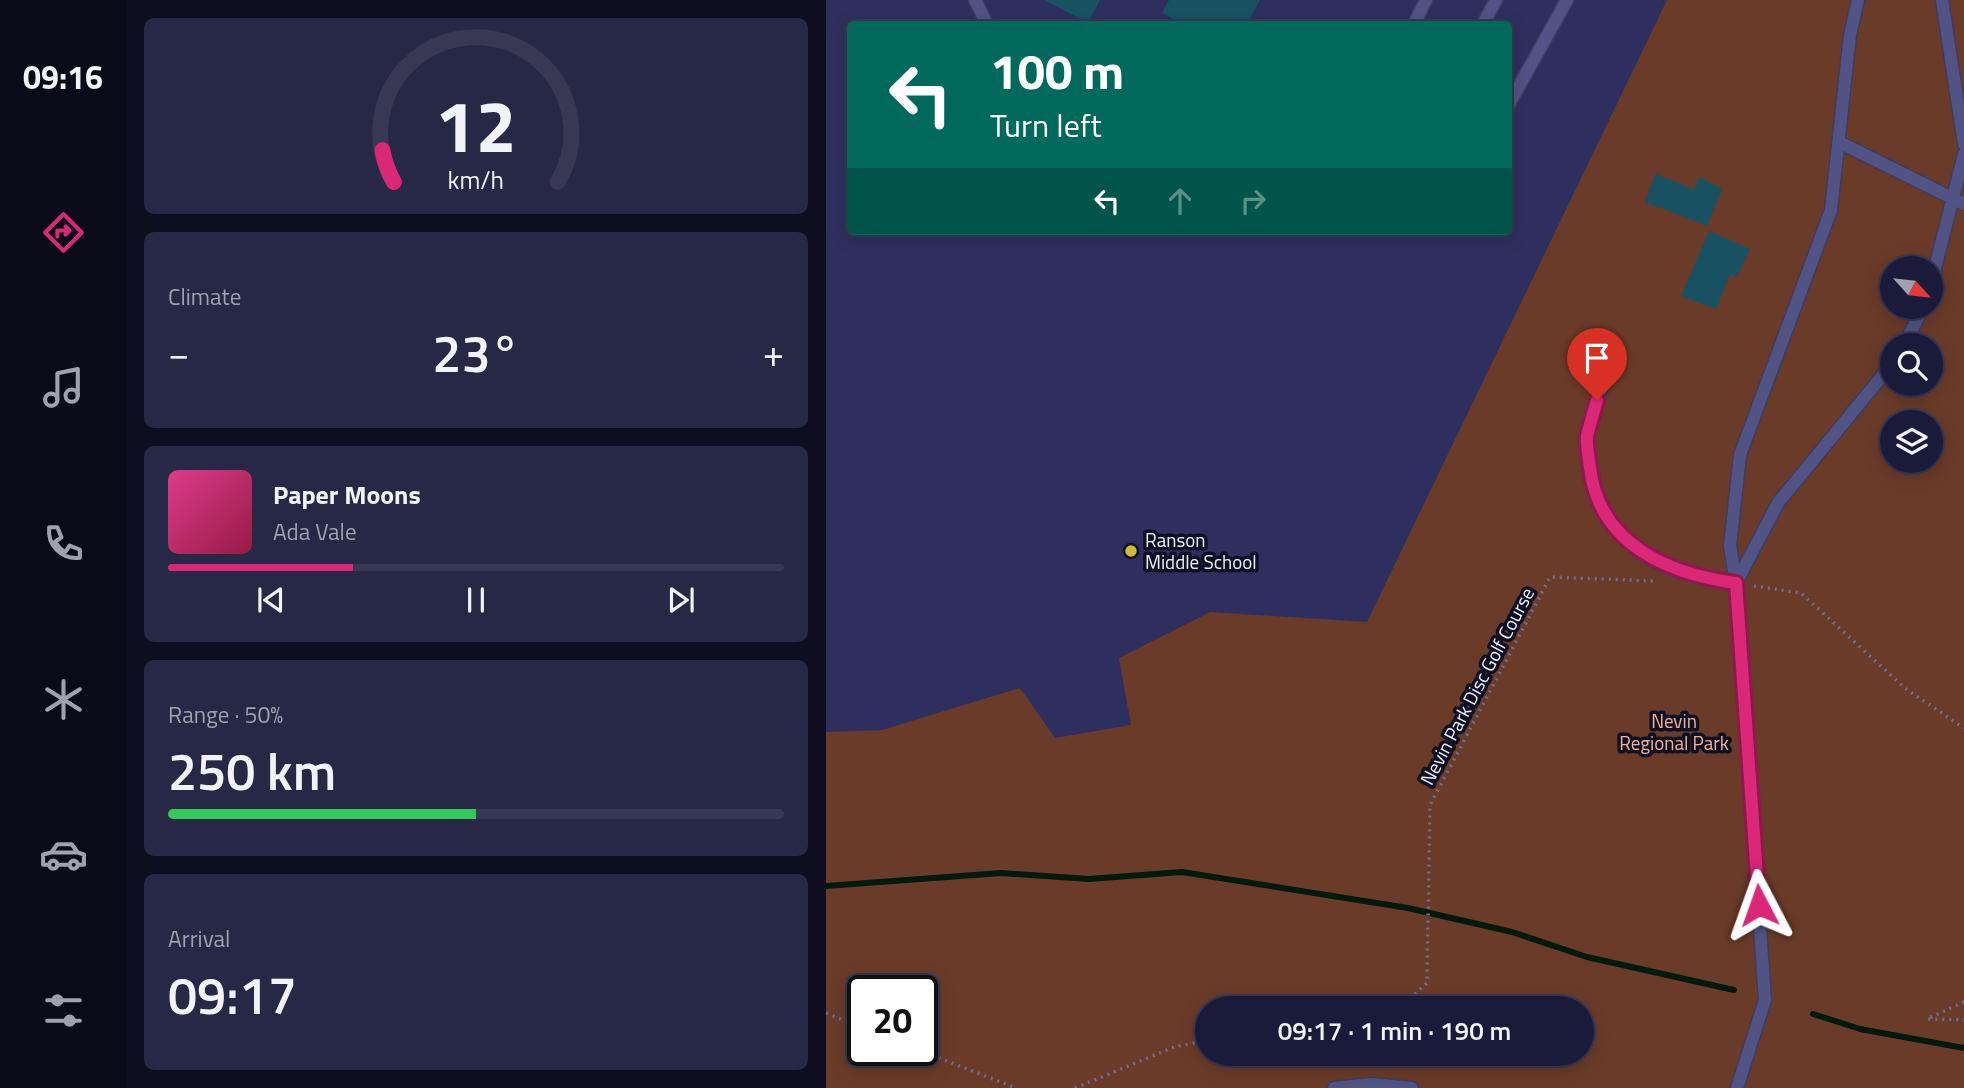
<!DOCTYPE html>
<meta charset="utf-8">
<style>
body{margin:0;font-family:"Titillium Web",sans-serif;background:#272746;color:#f1f3f6;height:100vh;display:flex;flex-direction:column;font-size:26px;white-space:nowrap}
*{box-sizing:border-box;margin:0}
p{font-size:23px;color:#9fa1af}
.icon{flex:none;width:38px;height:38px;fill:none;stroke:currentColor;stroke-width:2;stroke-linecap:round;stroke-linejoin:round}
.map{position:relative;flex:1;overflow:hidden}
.side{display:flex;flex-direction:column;gap:18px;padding:18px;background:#0e0e20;width:700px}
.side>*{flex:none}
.hud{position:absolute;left:21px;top:21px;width:665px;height:214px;border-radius:7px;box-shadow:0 4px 18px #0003,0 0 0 2px #383855;background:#00695c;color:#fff;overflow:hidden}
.needle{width:46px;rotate:117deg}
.buttons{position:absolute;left:1054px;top:256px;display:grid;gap:14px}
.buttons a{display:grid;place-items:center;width:63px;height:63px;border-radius:50%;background:#1a1a3b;box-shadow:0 4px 18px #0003,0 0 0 2px #383855;font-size:35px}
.speed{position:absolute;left:21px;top:975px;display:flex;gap:14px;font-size:35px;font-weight:700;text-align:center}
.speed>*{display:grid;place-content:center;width:91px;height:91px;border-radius:50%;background:#1a1a3b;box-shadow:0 4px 18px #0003,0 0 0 2px #383855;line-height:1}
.speed .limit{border:4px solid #111;border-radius:10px;background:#fff;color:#111}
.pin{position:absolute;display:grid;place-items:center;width:60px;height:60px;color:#fff;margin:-72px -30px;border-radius:50% 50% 50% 0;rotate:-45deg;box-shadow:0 0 7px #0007}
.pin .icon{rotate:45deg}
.me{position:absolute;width:77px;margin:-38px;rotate:356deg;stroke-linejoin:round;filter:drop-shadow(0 0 5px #0008)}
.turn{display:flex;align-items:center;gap:24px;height:147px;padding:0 28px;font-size:32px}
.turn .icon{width:91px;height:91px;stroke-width:2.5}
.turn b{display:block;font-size:49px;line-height:60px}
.lanes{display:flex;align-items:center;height:66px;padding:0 28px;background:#0003;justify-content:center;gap:35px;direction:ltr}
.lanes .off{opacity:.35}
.big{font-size:52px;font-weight:600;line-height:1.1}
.side .card{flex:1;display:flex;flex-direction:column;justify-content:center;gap:10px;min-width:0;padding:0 24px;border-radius:10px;background:#272746}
.side .dial{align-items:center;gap:0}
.dial svg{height:182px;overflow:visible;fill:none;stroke:#383855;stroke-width:7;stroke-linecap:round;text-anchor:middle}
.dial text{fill:#f1f3f6;stroke:none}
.song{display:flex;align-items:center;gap:21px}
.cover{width:84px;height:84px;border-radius:10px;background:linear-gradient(135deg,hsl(330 70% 55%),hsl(340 70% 35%))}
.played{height:7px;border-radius:4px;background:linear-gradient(90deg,#db2777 30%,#383855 30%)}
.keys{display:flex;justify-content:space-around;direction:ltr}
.heat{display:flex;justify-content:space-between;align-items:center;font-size:38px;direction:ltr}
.charge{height:10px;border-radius:5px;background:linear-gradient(90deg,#34c759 50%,#383855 0)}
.trip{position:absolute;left:369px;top:996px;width:399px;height:70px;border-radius:35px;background:#1a1a3b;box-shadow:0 4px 18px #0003,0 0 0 2px #383855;font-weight:600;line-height:70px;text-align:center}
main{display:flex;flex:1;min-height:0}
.tab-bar{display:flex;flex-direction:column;width:126px;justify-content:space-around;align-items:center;background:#0a0a18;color:#9fa1af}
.tab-bar .icon{width:49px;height:49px}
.tab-bar .current{color:#db2777}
.tab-bar b{font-size:32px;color:#f1f3f6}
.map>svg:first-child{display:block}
.built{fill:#2f2f5f;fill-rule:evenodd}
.green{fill:#6a3b29;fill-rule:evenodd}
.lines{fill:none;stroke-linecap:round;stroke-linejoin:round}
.stream{stroke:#001b0e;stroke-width:6}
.building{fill:#195262}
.service-casing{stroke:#3f3c5f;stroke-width:15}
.path{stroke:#6e6e8e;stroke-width:3.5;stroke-dasharray:2 5;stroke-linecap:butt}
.service{stroke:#515384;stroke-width:12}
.route-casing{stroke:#8e194d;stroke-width:18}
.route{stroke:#db2777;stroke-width:12}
.poi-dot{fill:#cdb938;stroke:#0f1023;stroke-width:2.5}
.labels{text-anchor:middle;stroke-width:7;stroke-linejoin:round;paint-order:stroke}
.poi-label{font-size:19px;fill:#eef0fb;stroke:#0f1023;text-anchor:start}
.street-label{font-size:19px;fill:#eef0fb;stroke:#0f1023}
.park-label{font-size:19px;fill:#f3b098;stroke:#0f1023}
</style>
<main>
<nav class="tab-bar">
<b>09:16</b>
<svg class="icon current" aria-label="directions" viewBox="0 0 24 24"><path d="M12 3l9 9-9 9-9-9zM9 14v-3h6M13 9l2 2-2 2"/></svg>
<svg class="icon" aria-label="music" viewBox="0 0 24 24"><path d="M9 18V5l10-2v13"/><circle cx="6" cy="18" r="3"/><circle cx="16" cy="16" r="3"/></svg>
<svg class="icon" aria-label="phone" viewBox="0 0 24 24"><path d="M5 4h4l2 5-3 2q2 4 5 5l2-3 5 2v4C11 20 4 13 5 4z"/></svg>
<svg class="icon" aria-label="climate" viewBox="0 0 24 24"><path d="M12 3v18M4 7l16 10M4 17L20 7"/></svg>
<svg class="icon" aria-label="car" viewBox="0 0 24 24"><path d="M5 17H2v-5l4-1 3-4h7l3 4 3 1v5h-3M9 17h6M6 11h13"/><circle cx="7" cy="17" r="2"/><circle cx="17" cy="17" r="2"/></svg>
<svg class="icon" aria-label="filters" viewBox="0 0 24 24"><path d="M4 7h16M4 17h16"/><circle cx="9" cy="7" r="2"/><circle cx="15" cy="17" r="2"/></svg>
</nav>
<section class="side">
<div class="card dial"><svg viewBox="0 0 100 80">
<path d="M14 69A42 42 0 1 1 86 69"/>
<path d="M14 69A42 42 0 0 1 9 55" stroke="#db2777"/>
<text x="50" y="56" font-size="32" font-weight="700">12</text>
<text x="50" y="72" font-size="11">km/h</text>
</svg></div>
<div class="card"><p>Climate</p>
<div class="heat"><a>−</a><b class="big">23°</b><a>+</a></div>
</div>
<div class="card">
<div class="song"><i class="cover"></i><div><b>Paper Moons</b><p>Ada Vale</p></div></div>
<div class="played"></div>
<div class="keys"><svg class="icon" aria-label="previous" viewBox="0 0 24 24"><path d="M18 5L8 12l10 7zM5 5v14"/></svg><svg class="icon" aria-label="pause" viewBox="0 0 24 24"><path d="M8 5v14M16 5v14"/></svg><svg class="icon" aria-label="next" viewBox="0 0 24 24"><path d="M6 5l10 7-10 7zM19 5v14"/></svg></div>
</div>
<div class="card"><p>Range · 50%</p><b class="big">250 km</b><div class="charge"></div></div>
<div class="card"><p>Arrival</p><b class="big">09:17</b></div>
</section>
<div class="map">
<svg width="1138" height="1088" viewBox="0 0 1138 1088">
<rect width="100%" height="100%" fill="#23234f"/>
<!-- built -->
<path class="built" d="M0,0H858L382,1008V1054L376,1068L0,872ZM24,24H682V231H24Z"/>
<!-- green -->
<path class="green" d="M841,0H1138V1088H0V732L56,730L194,688L229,738L305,725L293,658L384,612L541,622ZM1066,268H1104V306H1066ZM1066,345H1104V383H1066ZM1066,422H1104V460H1066ZM37,990H96V1050H37ZM382,1008H756V1054H382Z"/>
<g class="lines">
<!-- stream -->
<g class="stream">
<path d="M0,886L175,873L263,879L356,872L582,908L686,932L761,957L908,990"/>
<path d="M987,1014L1034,1029L1138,1048"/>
</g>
</g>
<!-- building -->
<g class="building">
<path d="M218,0H274L262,23Z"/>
<path d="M343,0H434L421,24H357L336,13Z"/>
<path d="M829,174L868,189L873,177L896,189L881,226L819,202Z"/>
<path d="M883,231L924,249L911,277L904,274L890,309L855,296Z"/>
</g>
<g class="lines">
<defs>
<g id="service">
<path d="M149,0L161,24"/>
<path d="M1032,0L1024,35L1005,210L914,455L904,546L910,583L952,503L1066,364"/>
<path d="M1116,0L1138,144"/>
<path d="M588,24L600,0"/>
<path d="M657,24L670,0"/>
<path d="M682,106L741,0"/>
<path d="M1013,142L1138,204"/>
<path d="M1104,288L1138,154"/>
<path d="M1078,345L1098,306"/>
<path d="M786,361C777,385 763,412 761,438C757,486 788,542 832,563C857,575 883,580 910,583L939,1000L911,1088"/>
<path d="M508,1088L545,1084L586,1088"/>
</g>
</defs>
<!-- service casing -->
<use href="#service" class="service-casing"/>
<!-- path -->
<g class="path">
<path d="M928,586L975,593L1080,689L1138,728"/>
<path d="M1138,1002L1101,1019L1138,1020"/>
<path d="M573,1008L601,983L604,805L724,577L829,581"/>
<path d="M0,1013L37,1028"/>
<path d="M93,1050L190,1088"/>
<path d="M473,1054L476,1057L484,1054"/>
<path d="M249,1088L348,1047L382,1040"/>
</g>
<!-- service -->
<use href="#service" class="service"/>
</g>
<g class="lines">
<defs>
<path id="route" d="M771,400C768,411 764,424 761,436C760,446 763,458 764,468C773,544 842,574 910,583L933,905"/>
</defs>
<!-- route casing -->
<use href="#route" class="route-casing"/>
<!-- route -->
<use href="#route" class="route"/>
</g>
<!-- markers -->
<circle class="poi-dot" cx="305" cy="551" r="7"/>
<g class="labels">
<!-- poi labels -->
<g class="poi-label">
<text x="319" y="547">Ranson<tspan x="319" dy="22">Middle School</tspan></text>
</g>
<!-- street labels -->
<g class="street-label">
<text transform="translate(651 686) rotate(-62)" y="7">Nevin Park Disc Golf Course</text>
</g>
<!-- park labels -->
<g class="park-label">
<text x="848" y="728">Nevin<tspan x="848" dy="22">Regional Park</tspan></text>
</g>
</g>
</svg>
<div class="buttons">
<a><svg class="needle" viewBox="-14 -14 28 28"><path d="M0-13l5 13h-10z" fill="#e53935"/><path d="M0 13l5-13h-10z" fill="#9fa1af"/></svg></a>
<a><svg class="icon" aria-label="search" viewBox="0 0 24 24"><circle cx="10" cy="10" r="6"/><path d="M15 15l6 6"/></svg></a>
<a><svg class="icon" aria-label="layers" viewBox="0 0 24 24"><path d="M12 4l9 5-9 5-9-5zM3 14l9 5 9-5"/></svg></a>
</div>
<div class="speed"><div class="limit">20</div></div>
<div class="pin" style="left:771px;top:400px;background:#d93025"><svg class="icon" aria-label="arrive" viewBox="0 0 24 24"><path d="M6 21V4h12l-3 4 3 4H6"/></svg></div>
<svg class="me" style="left:933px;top:905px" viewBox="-20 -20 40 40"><path d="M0-17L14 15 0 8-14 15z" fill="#db2777" stroke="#fff" stroke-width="4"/></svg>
<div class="trip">09:17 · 1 min · 190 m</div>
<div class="hud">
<div class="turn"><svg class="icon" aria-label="left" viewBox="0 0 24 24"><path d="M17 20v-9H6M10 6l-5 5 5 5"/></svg><div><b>100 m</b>Turn left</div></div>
<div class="lanes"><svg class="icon" aria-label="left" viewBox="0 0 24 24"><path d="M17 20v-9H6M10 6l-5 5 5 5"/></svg><svg class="icon off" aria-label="ahead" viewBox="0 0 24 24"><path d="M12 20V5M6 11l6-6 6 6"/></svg><svg class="icon off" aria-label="right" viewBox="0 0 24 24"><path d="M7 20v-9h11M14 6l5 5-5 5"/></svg></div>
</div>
</div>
</main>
